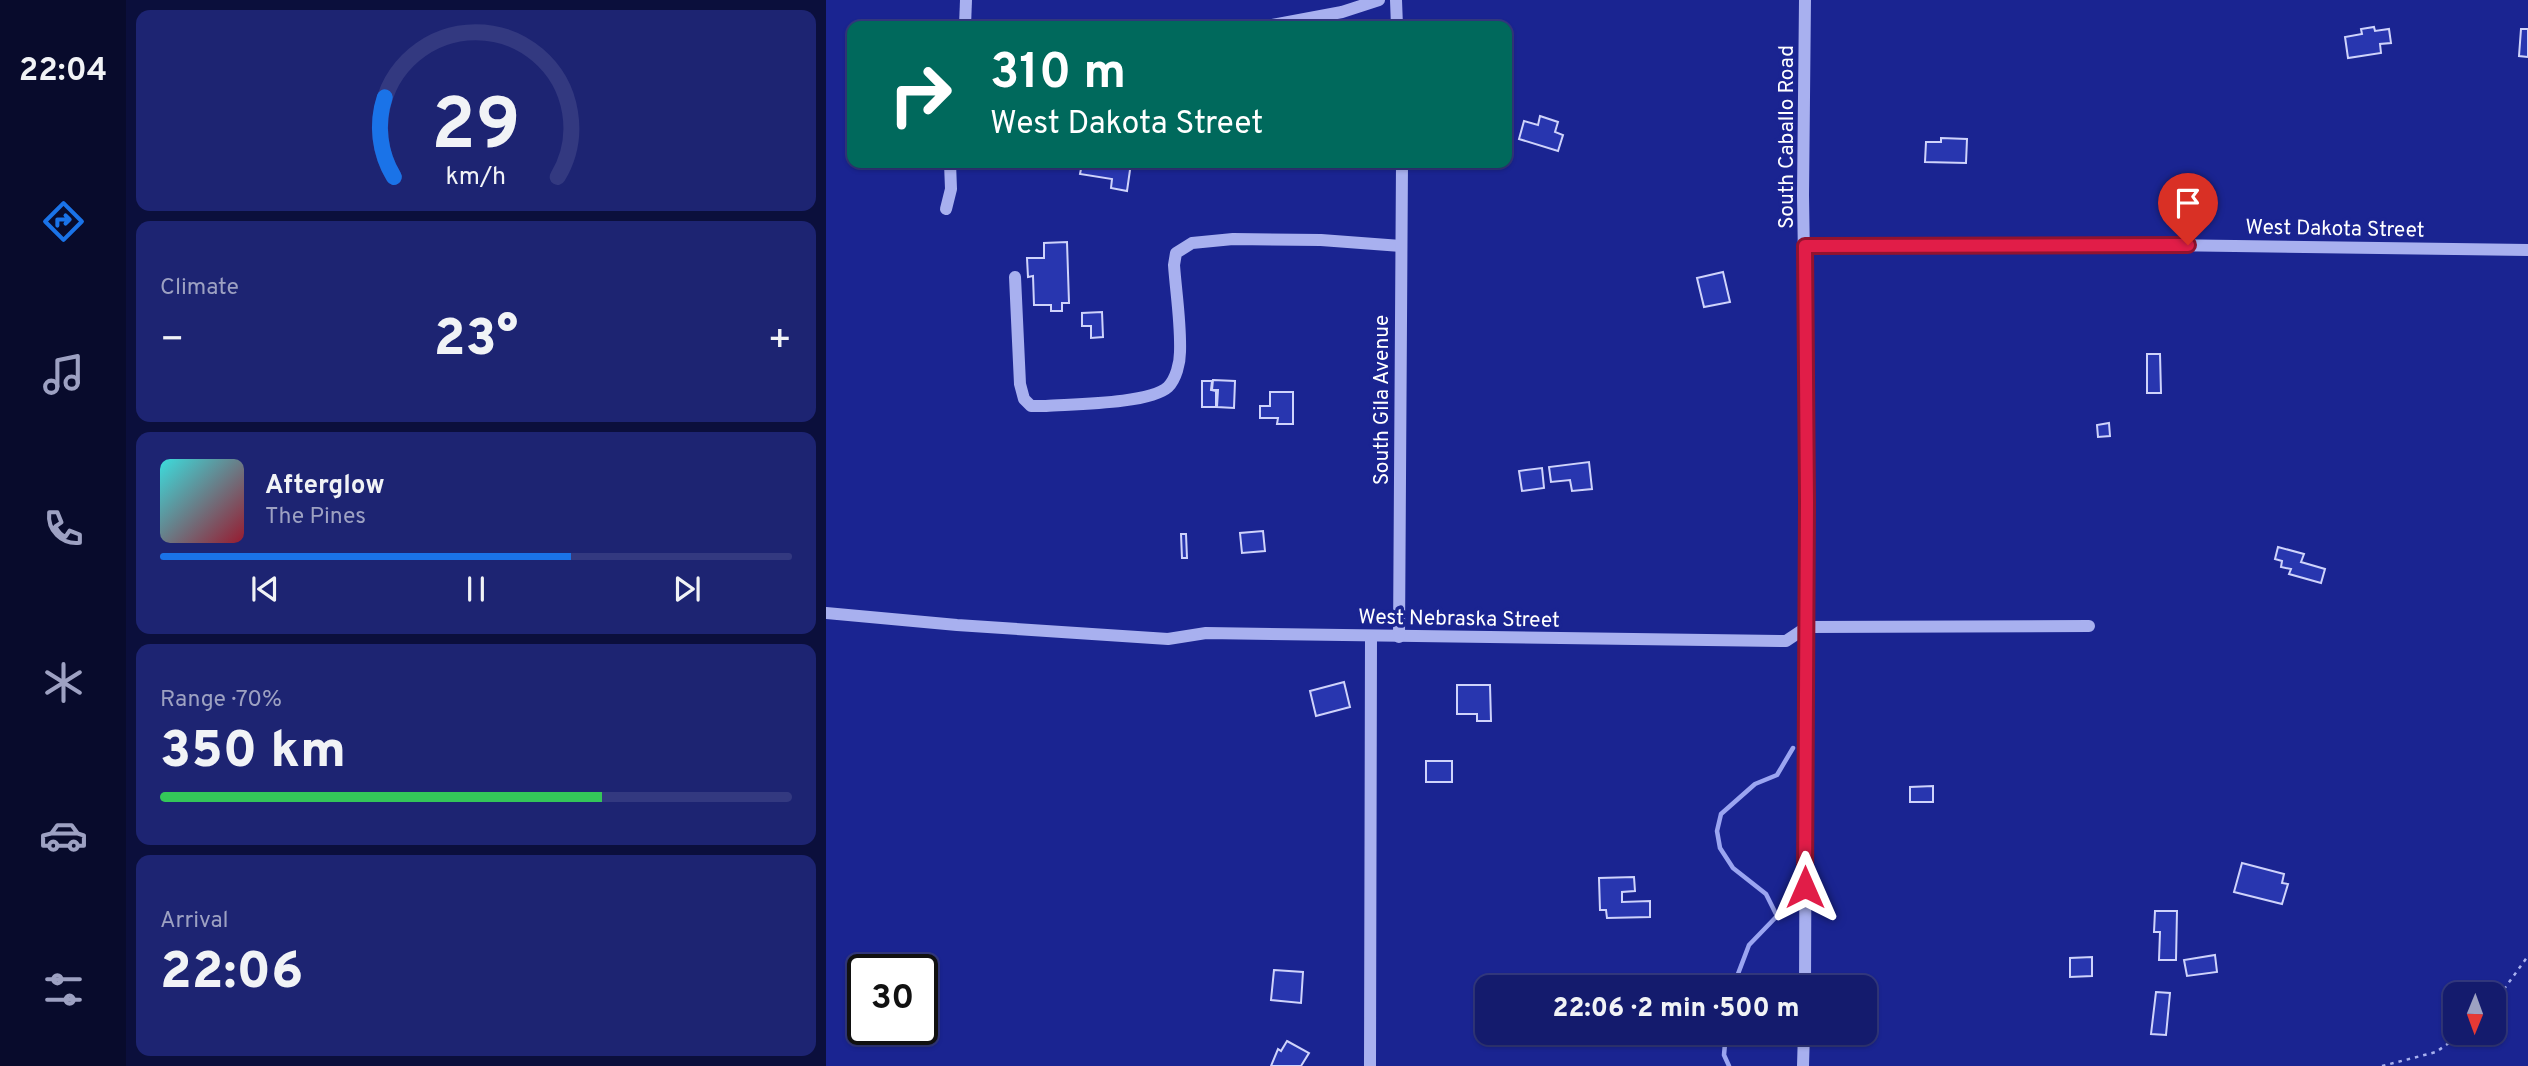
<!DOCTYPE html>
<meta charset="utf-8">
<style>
body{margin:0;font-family:Overpass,sans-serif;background:#1d2472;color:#f1f3f6;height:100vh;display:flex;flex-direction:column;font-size:26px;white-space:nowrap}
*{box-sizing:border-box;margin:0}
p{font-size:23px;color:#9da1c2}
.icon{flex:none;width:38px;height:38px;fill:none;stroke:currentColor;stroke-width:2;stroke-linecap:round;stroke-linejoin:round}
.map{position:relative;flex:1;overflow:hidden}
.details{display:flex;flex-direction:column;gap:10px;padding:10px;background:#0b0f3c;width:700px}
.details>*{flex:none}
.hud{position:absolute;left:21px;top:21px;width:665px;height:147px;border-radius:14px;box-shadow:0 2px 5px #0004,0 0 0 2px #333980;background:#00695c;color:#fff;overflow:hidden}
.needle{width:46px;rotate:181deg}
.tools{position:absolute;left:1617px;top:982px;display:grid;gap:14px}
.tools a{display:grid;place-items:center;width:63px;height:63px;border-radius:14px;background:#141b6d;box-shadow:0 2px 5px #0004,0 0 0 2px #333980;font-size:35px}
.speed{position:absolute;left:21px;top:954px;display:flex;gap:14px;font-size:35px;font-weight:700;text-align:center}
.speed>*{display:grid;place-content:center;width:91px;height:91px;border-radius:50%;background:#141b6d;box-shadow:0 2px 5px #0004,0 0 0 2px #333980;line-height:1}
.speed .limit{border:4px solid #111;border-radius:10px;background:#fff;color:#111}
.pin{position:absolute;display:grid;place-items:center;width:60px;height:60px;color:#fff;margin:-72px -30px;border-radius:50% 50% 50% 0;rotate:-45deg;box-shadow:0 0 7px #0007}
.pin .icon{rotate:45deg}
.me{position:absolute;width:77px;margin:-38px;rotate:0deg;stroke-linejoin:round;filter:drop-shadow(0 0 5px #0008)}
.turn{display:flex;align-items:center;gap:24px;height:147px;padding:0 28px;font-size:32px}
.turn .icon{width:91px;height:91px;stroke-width:2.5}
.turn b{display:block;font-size:49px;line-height:60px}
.big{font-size:52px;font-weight:800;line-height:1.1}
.details .widget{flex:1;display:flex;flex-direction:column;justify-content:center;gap:10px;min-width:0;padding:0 24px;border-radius:14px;background:#1d2472}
.details .dial{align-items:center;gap:0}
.dial svg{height:182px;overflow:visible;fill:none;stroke:#333980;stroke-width:7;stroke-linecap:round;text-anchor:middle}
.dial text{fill:#f1f3f6;stroke:none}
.song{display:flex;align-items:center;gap:21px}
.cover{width:84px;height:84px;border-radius:10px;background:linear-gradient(135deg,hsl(180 70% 55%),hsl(350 70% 35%))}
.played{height:7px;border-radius:4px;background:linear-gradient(90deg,#1a73e8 65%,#333980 65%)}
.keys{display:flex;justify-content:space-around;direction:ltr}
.heat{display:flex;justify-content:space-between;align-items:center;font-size:38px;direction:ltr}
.charge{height:10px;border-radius:5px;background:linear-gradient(90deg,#34c759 70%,#333980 0)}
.trip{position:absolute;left:649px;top:975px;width:402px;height:70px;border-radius:14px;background:#141b6d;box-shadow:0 2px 5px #0004,0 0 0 2px #333980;font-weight:800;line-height:70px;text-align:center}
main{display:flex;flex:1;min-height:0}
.tabs{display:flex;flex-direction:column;width:126px;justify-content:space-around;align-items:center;background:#080b2c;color:#9da1c2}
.tabs .icon{width:49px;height:49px}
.tabs .current{color:#1a73e8}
.tabs b{font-size:32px;color:#f1f3f6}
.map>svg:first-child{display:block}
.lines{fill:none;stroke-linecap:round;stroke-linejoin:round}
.stream{stroke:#9ba5f1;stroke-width:4.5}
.building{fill:#2836af;stroke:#cfd3fb;stroke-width:2}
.path{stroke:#a8b0ef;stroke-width:2.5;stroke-dasharray:3.5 5;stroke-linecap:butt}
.minor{stroke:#a8b0ef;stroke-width:12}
.route-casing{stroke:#92132f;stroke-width:18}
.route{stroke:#e11d48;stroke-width:12}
.labels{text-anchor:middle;stroke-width:7;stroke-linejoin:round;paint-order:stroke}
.street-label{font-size:21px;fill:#fff;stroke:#1a2491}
</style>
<main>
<nav class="tabs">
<b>22:04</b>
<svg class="icon current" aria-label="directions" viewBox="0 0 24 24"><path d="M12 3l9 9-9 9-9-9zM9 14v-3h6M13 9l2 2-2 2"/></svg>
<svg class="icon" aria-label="music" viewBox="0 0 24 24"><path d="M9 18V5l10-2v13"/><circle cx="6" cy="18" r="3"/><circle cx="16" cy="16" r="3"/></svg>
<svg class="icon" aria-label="phone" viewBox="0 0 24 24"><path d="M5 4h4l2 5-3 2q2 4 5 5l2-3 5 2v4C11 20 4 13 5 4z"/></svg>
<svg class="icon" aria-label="climate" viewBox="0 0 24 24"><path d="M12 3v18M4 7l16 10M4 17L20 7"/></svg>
<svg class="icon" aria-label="car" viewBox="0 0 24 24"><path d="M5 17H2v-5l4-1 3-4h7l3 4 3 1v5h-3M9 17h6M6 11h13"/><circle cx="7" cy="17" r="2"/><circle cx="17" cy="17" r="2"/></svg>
<svg class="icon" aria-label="filters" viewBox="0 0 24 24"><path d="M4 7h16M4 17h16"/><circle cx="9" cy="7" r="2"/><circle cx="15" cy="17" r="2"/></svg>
</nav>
<section class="details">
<div class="widget dial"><svg viewBox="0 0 100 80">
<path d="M14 69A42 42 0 1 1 86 69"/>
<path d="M14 69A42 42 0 0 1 10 34" stroke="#1a73e8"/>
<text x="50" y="56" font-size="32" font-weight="700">29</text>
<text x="50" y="72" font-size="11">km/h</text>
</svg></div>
<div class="widget"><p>Climate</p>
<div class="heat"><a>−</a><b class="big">23°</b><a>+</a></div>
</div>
<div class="widget">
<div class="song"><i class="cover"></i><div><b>Afterglow</b><p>The Pines</p></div></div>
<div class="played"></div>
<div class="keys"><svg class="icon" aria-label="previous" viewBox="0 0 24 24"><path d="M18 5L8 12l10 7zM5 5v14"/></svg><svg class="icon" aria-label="pause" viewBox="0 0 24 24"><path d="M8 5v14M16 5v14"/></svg><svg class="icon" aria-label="next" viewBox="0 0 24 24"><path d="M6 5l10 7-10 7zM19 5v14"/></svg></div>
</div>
<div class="widget"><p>Range · 70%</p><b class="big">350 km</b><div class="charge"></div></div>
<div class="widget"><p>Arrival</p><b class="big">22:06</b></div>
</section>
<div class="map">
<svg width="1702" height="1066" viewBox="0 0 1702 1066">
<rect width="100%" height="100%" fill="#1a2491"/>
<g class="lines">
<!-- stream -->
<g class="stream">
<path d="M907,987L923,945L951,916L940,894L907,868L894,848L891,831L895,814L929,784L951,775L967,748"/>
<path d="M900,1032L898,1055L903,1066"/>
</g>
</g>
<!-- building -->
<g class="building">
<path d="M1548,27L1549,31L1563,29L1565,43L1554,44L1555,53L1522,58L1519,37L1536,34L1535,29Z"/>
<path d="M1695,29H1702V57L1693,56Z"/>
<path d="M714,116L732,122L729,132L737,135L732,151L693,139L698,121L712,125Z"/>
<path d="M1115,138L1141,139L1140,163L1099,162L1100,142H1115Z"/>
<path d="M251,163H305L301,191L285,188L286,179L254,174L256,164Z"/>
<path d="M241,242L243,303H236V311H225V305H208L207,276L202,277L201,258H218V243Z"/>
<path d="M897,272L904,302L878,307L871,278Z"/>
<path d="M276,312L277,337L265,338V326H256V313Z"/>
<path d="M1321,354H1334L1335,393H1321Z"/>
<path d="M387,380L409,381L408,408L391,407L392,390H386Z"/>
<path d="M376,381H386L385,390L390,391V407H376Z"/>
<path d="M444,392H467V424H451L452,418H434V406H444Z"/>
<path d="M1283,423L1284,436L1272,437L1271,425Z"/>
<path d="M763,462L766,489L746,491L744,480L725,482L723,467Z"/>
<path d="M716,468L718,488L696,491L693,471Z"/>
<path d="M437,531L439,551L416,553L414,533Z"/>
<path d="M355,534H360L361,558H356Z"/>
<path d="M1452,547L1478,554L1475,562L1499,569L1495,583L1463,574L1465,569L1455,567L1456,561L1449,559Z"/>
<path d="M518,682L524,707L490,716L484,691Z"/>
<path d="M631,685H664L665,721H651V714H631Z"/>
<rect x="600" y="761" width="26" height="21"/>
<path d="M1107,786V802H1084V787Z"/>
<path d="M1416,863L1458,874L1456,883L1462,884L1456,904L1408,892Z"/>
<path d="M808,877L809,891L796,892V902L824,901V917L781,918L780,910H774L773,878Z"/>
<path d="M1329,911H1351L1350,960H1333L1334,932H1328Z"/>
<path d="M1389,955L1391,972L1361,976L1358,960Z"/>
<path d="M1266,957V976L1244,977V958Z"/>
<path d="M448,970L477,972L475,1003L445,1000Z"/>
<path d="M1330,992L1344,993L1340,1035L1325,1034Z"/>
<path d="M461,1041L483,1053L475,1066H445L452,1049L455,1051Z"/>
</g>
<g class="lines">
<!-- path -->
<g class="path">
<path d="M1668,1003L1702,956"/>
<path d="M1556,1066L1610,1052L1639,1032"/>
</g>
<!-- minor -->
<g class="minor">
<path d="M570,0L571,26"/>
<path d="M139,26L140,0"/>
<path d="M441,26L516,12L553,0"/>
<path d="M120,209L125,189L124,163"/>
<path d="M979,246L1338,245L1702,250"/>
<path d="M189,277L194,384L198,399L205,406H220C247,404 323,404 342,387C350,379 354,363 354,352C355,323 350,293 348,265L350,253L366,243L407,239L495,240L575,246"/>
<path d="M0,613L131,625L342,639L380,633L960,641L981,627L1263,626"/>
<path d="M573,637L576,163"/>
<path d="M979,987L981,451L977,195L979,0"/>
<path d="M544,1066L545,637"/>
<path d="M977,1066L978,1032"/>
</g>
</g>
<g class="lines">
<defs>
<path id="route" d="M979,887L981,502L979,246L1362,245"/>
</defs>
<!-- route casing -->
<use href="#route" class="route-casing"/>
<!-- route -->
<use href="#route" class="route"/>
</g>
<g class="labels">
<!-- street labels -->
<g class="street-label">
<text transform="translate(960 137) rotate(-90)" y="7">South Caballo Road</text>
<text transform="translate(1509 228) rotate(1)" y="7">West Dakota Street</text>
<text transform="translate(555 400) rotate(-90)" y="7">South Gila Avenue</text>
<text transform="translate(633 618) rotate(1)" y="7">West Nebraska Street</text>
</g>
</g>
</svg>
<div class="tools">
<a><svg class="needle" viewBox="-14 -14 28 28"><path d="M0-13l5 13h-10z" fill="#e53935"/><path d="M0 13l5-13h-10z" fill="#9da1c2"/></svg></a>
</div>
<div class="speed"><div class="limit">30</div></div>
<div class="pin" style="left:1362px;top:245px;background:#d93025"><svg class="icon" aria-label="arrive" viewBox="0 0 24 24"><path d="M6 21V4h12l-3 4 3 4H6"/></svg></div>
<svg class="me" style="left:979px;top:887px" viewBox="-20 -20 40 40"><path d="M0-17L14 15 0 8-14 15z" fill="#e11d48" stroke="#fff" stroke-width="4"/></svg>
<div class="trip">22:06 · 2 min · 500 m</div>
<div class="hud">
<div class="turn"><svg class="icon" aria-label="right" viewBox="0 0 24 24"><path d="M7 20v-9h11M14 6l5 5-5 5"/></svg><div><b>310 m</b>West Dakota Street</div></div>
</div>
</div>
</main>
